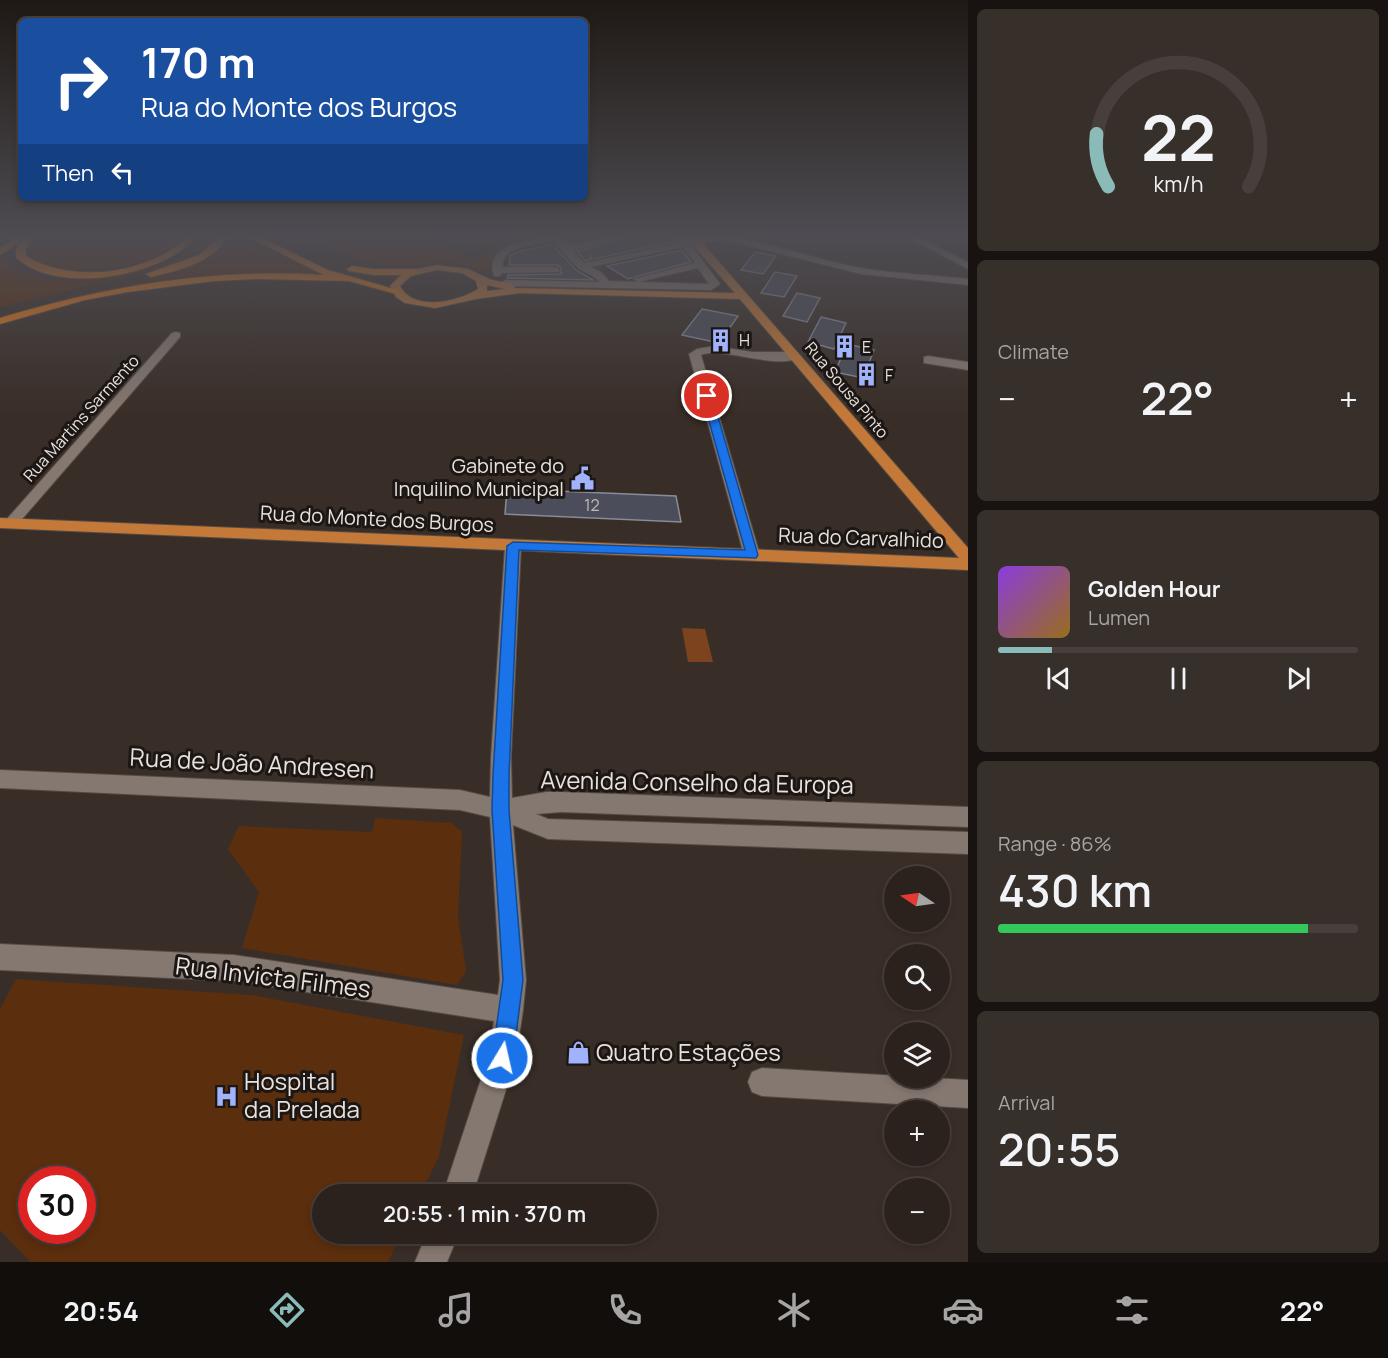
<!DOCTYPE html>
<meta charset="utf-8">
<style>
body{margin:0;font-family:Manrope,sans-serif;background:#372f2a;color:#f1f3f6;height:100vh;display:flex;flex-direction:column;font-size:22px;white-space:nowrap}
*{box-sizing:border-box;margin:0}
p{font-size:20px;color:#a6a4a4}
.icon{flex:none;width:33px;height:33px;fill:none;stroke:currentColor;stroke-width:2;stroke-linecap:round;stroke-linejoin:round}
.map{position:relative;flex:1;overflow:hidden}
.sheet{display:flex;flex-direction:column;gap:9px;padding:9px;background:#181310;width:420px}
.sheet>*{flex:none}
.top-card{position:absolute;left:18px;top:18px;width:570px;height:183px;border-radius:9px;box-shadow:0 3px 9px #0003,0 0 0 2px #473f3b;background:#1a4fa0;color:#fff;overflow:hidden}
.needle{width:39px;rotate:283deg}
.fabs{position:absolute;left:884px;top:866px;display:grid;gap:12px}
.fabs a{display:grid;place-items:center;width:66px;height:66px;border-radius:50%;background:#2b221d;box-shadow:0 3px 9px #0003,0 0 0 2px #473f3b;font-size:30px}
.speed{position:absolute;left:18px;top:1166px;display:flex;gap:12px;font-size:30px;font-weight:700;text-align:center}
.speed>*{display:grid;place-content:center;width:78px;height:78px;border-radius:50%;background:#2b221d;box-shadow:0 3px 9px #0003,0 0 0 2px #473f3b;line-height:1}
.speed .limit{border:9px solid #d22;background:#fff;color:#111}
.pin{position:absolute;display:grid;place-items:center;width:51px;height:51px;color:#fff;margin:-26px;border:3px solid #fff;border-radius:50%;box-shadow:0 2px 6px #0007}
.me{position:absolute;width:66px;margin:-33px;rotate:9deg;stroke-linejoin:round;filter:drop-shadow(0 0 4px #0008)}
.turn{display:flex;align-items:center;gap:21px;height:126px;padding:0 24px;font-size:27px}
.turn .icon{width:78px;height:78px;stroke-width:2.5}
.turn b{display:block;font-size:42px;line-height:51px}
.then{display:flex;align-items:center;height:57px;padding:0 24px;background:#0003;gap:12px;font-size:22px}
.big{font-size:45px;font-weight:600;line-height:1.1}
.sheet .tile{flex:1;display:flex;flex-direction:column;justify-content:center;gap:9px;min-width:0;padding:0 21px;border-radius:9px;background:#372f2a}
.sheet .dial{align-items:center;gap:0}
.dial svg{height:156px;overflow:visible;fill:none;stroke:#473f3b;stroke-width:7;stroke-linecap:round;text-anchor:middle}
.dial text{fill:#f1f3f6;stroke:none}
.song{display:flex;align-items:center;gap:18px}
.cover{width:72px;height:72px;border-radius:9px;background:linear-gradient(135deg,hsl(270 70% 55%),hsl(40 70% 35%))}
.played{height:6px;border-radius:3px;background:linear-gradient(90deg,#8bbbb9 15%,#473f3b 15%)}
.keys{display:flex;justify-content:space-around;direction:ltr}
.heat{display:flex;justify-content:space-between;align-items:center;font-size:33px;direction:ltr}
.charge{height:9px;border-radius:4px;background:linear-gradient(90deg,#34c759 86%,#473f3b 0)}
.trip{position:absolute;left:312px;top:1184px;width:345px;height:60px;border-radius:30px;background:#2b221d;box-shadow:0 3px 9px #0003,0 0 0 2px #473f3b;font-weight:600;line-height:60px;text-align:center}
.dock{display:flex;height:96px;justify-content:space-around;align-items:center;background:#110e0c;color:#a6a4a4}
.dock .icon{width:42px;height:42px}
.dock .active{color:#8bbbb9}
.dock b{font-size:27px;color:#f1f3f6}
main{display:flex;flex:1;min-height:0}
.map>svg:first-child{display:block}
.green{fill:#5b2e0d;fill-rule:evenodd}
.water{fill:#7b441f}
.building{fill:#4b4e5a;stroke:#888b99;stroke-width:1.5}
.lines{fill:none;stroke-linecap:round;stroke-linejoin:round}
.minor-casing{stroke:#544b44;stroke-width:2}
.major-casing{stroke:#544b44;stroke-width:2}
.highway-casing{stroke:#544b44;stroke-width:2}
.minor{fill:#857870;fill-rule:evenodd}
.major{fill:#c57938;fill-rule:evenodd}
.highway{fill:#f07a12;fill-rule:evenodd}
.route{fill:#1a73e8;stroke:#114b97;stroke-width:1.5}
.labels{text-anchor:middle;stroke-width:6;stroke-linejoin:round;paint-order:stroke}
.far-poi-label{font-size:16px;fill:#e8e1dc;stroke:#1c1714;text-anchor:start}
.far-street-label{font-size:16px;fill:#e8e1dc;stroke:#1c1714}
.number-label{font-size:16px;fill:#c1bcbc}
.poi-label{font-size:20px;fill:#e8e1dc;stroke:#1c1714;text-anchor:end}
.street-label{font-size:20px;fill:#e8e1dc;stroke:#1c1714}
.near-street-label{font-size:24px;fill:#e8e1dc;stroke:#1c1714}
.near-poi-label{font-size:24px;fill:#e8e1dc;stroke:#1c1714;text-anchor:start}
</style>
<main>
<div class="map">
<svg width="968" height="1262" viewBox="0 0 968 1262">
<rect width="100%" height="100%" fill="#392e27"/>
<!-- green -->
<g class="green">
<path d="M37,237H181C167,268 63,280 36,262C33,260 30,255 28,251L32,242Z"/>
<path d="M202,237H215L205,250L166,267L0,307V261L5,257C16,301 185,275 202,237Z"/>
<path d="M235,237L323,274C266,272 210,273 154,281C132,285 81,300 64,298C110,287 206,275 235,237Z"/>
<path d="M313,237H429L472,260L487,254L498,244L505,247L491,262L488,273C452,254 423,269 387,266C357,263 339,250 313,237Z"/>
<path d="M375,818L452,823L462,832L458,916L466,971L457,985L242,948L259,892L228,849L239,826L372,832Z"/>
<path d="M16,979L251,995L464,1035L439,1156L421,1194H322V1233H402L388,1262H30L0,1230V1009ZM32,1179H82V1230H32Z"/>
</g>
<!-- water -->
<path class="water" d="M682,628L705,629L713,662H688Z"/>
<!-- building -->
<g class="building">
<path d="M632,237H674L676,241L594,259L591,257V259L585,261L577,251Z"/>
<path d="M552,244L576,270L593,280L507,278L508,275L561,274V267L557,265H509L510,256L517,252Z"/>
<path d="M682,250L691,262L628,279L607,266Z"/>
<path d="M755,252L776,256L763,274L741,270Z"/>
<path d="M775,272L797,276L784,297L761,293Z"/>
<path d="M797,293L820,298L807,322L783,316Z"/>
<path d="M702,309L738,316L719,343L682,335Z"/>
<path d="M821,317L846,323L834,349L808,342Z"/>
<path d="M847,344L874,350L863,378L835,372Z"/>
<path d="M507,489L676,496L681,522L505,514Z"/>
</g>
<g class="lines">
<defs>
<g id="minor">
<path d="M546,237H563C546,247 504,241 502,267H556L559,268V272L502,273L500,276H494C484,244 525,242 546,237Z"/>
<path d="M610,237H630L573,250L584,263L680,243L676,237H685L720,284L711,290L505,286L500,283L505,280L599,282C593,274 586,274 578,268C570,261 562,250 554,243L559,240L569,245ZM683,247L695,263L633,279L638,282L698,268L709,284L609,281L601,272L591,267Z"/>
<path d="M713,237C765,237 811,260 862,268C897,274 933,275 968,279V285L861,274Z"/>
<path d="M907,237H918L968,262V269Z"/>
<path d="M176,332L180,333V337L16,526H6L3,523L6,520L172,333Z"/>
<path d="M714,346L752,352H795L801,356C782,372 722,346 701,355L760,555L758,559H746L744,555L689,354L697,349Z"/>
<path d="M928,356L968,362V370L924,363V357Z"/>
<path d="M513,541L519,542L521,546L511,757L512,798L546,792H561L968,807V827L561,812L536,814L548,819L968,832V854L548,839L513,825L526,980L523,1010L516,1058L473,1194H443L488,1058L494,1021L234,981L0,970V944L234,955L498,995L500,980L490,817L460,810L0,788V770L460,790L490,797L491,757L505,546L507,542Z"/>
<path d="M762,1068L968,1080V1108L762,1096L752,1092L748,1082L752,1072Z"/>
<path d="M427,1233H459L447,1262H415Z"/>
</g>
<path id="major" d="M686,237H727L723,241L705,242V246L968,548V570L0,528V518L959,558L740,299L520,293L476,299L435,308L405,303L396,297L390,286L404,272L437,265L468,269L489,279L514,285L515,288L735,293ZM437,270L462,273L476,281L478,289C458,302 413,312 400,286L411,276ZM487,285L505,289L487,291Z"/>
<g id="highway">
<path d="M16,237H34L26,249V256C70,284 149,275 187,237H196C163,277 55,296 16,257V249L22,241L0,255V248Z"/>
<path d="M220,237H229C210,263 181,270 151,277L146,274L199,255Z"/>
<path d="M248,237H260L328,270L401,291L396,294L349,281L258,279L214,281L128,292L85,300L0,324V318C106,286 213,268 324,275Z"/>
<path d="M352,266L374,269H414L419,272L414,275H374L349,271L347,269Z"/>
</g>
</defs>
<!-- minor casing -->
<use href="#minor" class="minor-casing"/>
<!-- major casing -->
<use href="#major" class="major-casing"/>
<!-- highway casing -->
<use href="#highway" class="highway-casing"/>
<!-- minor -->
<use href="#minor" class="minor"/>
<!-- major -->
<use href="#major" class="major"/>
<!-- highway -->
<use href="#highway" class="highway"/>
</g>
<!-- sky -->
<linearGradient id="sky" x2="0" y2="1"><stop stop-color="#1f1915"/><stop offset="0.57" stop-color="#4e4c52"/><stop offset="1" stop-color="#4e4c52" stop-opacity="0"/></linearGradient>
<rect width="968" height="414" fill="url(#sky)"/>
<!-- route -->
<path class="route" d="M707,393L712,396L758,555L756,558L519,550L509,775V810L523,980L513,1058L509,1065L502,1068L495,1065L492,1058L503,980L492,810L493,775L507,546L513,542L745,550L702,396Z"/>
<!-- icons -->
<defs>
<symbol id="building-bare" viewBox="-9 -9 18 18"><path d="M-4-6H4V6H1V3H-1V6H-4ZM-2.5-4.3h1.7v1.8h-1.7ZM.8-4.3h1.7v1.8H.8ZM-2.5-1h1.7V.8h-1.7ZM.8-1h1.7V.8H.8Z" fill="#a1b3fd" stroke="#1c1714" stroke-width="2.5" paint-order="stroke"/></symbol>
<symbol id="civic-bare" viewBox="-9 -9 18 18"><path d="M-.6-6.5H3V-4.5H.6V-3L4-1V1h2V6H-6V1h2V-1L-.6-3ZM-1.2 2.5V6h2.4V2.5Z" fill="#a1b3fd" stroke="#1c1714" stroke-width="2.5" paint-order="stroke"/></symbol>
<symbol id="shop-bare" viewBox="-9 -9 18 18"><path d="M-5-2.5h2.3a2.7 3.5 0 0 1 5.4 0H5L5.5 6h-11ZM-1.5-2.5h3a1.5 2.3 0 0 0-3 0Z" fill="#a1b3fd" stroke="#1c1714" stroke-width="2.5" paint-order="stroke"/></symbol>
<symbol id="hospital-bare" viewBox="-9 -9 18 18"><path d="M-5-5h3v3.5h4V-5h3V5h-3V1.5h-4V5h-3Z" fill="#a1b3fd" stroke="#1c1714" stroke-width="2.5" paint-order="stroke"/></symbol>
</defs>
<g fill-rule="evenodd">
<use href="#building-bare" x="704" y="324" width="33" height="33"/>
<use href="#building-bare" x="828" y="330" width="33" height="33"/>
<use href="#building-bare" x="850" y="358" width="33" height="33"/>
<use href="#civic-bare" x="566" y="462" width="33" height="33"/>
<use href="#shop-bare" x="562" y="1036" width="33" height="33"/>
<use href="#hospital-bare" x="210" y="1080" width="33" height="33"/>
</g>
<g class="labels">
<!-- far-poi labels -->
<g class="far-poi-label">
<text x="739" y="346">H</text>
<text x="862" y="353">E</text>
<text x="885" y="381">F</text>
</g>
<!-- far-street labels -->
<g class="far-street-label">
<text transform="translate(847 390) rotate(50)" y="6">Rua Sousa Pinto</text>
<text transform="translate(81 418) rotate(-48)" y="6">Rua Martins Sarmento</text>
</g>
<!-- number labels -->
<g class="number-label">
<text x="592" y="511">12</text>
</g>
<!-- poi labels -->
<g class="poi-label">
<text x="564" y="473">Gabinete do<tspan x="564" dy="23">Inquilino Municipal</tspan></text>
</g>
<!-- street labels -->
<g class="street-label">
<text transform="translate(377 519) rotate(3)" y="7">Rua do Monte dos Burgos</text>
<text transform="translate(861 538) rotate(2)" y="7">Rua do Carvalhido</text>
</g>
<!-- near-street labels -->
<g class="near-street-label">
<text transform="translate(252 764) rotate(3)" y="8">Rua de João Andresen</text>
<text transform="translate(697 783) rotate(1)" y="8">Avenida Conselho da Europa</text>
<text transform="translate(273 978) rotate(7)" y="8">Rua Invicta Filmes</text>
</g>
<!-- near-poi labels -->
<g class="near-poi-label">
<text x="596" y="1061">Quatro Estações</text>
<text x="244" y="1090">Hospital<tspan x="244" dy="28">da Prelada</tspan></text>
</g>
</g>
</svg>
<div class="fabs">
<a><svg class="needle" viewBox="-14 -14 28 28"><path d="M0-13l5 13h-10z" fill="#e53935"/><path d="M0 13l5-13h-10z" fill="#a6a4a4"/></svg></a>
<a><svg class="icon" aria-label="search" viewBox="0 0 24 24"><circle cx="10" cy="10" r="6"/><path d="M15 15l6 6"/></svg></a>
<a><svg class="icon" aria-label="layers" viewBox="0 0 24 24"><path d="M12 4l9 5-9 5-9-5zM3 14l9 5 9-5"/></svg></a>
<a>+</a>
<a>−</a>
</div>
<div class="speed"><div class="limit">30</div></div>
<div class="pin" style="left:707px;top:396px;background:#d93025"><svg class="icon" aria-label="arrive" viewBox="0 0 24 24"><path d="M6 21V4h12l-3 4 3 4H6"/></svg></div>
<svg class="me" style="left:502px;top:1058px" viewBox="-20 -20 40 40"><circle r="17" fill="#1a73e8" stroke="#fff" stroke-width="3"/><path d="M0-11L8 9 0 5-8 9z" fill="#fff"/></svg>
<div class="trip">20:55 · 1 min · 370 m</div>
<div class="top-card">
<div class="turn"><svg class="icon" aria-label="right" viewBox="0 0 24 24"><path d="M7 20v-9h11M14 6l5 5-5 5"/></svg><div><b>170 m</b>Rua do Monte dos Burgos</div></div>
<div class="then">Then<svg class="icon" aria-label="left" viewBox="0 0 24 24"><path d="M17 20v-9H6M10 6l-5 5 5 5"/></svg></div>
</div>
</div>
<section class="sheet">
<div class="tile dial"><svg viewBox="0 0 100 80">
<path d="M14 69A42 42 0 1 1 86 69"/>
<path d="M14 69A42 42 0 0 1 8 42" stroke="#8bbbb9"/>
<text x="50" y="56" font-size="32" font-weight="700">22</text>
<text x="50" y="72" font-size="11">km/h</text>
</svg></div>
<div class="tile"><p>Climate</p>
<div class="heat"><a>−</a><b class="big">22°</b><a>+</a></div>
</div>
<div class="tile">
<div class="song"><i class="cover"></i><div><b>Golden Hour</b><p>Lumen</p></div></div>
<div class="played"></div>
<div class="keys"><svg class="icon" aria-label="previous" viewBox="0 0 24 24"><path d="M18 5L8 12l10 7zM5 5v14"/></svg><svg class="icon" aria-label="pause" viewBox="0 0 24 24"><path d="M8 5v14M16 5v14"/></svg><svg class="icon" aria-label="next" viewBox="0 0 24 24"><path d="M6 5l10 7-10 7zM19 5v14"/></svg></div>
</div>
<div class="tile"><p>Range · 86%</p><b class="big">430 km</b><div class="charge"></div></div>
<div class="tile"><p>Arrival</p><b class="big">20:55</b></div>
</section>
</main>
<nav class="dock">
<b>20:54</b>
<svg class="icon active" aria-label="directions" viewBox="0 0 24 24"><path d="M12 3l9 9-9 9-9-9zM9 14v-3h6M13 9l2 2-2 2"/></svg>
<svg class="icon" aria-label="music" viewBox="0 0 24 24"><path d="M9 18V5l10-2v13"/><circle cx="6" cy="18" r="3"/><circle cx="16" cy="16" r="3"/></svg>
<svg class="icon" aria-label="phone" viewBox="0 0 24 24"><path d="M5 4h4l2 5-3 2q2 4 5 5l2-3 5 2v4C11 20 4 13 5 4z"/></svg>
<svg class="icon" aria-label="climate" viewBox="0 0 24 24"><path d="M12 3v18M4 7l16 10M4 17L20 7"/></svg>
<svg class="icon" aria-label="car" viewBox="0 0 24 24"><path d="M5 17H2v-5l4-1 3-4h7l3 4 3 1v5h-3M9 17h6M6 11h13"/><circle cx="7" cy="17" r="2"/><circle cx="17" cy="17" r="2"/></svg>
<svg class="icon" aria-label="filters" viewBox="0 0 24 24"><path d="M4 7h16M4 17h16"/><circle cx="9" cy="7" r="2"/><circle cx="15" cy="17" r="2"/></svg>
<b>22°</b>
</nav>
